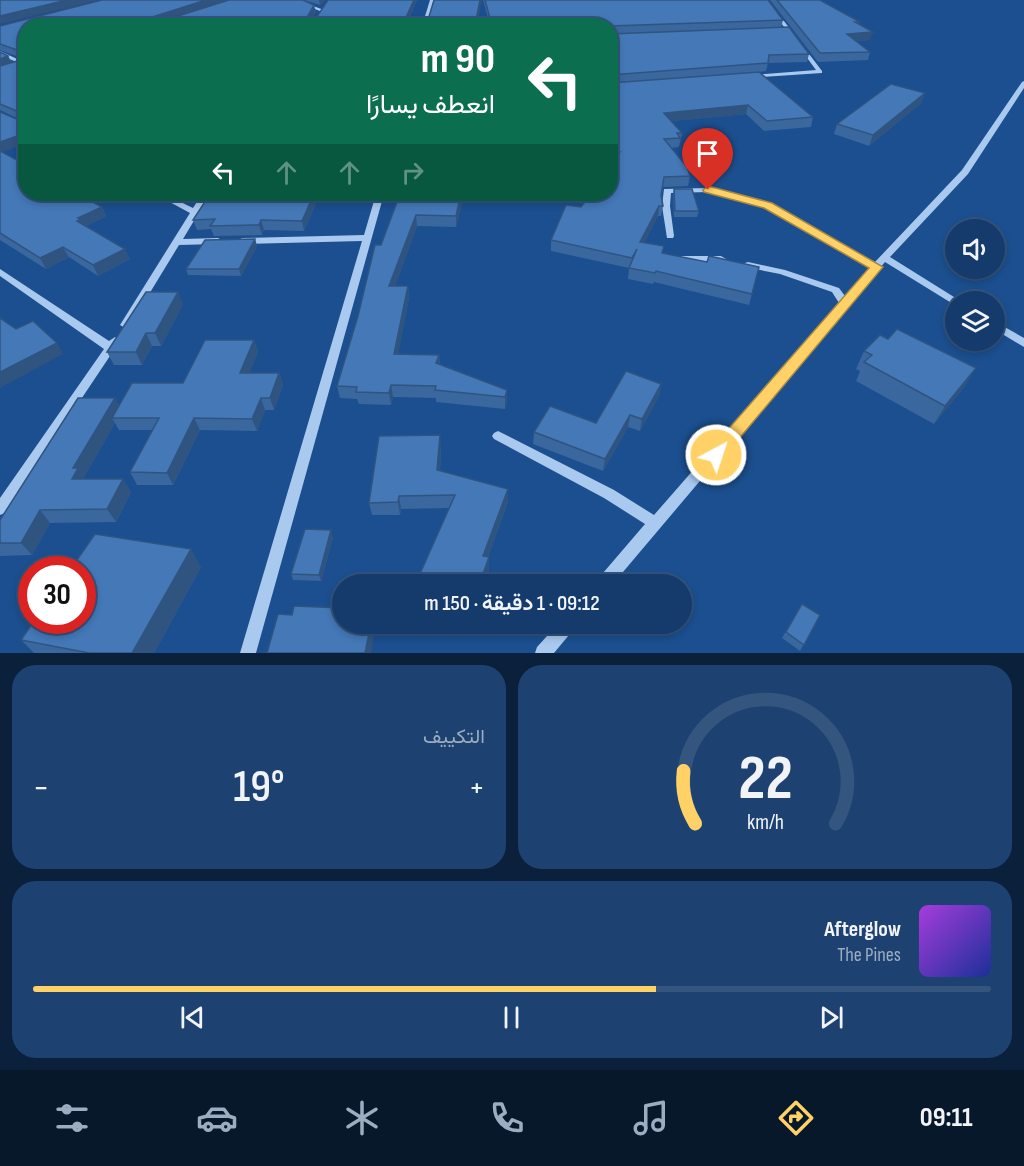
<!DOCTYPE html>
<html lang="ar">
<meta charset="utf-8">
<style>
body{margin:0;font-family:"Sofia Sans Condensed",Vazirmatn,sans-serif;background:#1d4271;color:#f1f3f6;direction:rtl;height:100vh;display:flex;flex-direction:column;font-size:22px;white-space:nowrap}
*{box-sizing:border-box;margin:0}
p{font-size:20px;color:#9dadc1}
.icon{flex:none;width:33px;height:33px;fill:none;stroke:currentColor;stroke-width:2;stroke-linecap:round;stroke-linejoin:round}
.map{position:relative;height:653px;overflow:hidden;direction:ltr}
.sheet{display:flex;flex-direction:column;gap:12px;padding:12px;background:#0b203b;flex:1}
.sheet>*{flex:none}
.top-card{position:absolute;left:18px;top:18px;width:600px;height:183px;border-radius:24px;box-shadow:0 3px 9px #0003,0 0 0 2px #33557e;direction:rtl;background:#0b6e4f;color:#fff;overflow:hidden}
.buttons{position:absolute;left:945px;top:219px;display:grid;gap:12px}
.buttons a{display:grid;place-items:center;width:60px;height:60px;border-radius:50%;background:#143b6b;box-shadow:0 3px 9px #0003,0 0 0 2px #33557e;font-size:30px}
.speed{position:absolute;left:18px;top:556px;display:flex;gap:12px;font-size:30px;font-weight:700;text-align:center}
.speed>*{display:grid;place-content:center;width:78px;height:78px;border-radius:50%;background:#143b6b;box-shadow:0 3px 9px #0003,0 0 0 2px #33557e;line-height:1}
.speed .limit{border:9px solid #d22;background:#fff;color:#111}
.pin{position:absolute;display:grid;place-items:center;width:51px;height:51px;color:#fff;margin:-62px -26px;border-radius:50% 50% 50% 0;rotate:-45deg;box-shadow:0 0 6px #0007}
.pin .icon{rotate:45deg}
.me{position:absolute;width:66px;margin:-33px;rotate:40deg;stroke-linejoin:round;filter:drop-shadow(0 0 4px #0008)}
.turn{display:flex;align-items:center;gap:21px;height:126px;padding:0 24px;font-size:27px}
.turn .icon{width:78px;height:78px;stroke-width:2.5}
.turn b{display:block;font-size:42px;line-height:51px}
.lanes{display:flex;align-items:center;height:57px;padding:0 24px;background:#0003;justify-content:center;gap:30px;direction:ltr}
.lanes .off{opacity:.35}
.big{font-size:45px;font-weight:600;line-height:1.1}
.sheet .tile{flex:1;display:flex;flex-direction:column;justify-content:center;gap:9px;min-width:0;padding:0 21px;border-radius:24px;background:#1d4271}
.sheet .dial{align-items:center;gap:0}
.dial svg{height:156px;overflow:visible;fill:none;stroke:#33557e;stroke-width:7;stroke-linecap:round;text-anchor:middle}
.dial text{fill:#f1f3f6;stroke:none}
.song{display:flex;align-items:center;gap:18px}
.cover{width:72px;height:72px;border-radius:9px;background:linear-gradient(135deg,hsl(280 70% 55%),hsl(230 70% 35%))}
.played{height:6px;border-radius:3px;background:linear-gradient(90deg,#ffd166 65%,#33557e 65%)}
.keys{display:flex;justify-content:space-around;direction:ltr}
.heat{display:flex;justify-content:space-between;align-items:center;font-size:33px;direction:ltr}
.sheet .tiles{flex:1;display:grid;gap:12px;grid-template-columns:1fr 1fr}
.tile:last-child{grid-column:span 2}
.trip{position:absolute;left:332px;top:574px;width:360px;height:60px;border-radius:30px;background:#143b6b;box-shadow:0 3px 9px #0003,0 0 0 2px #33557e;font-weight:600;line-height:60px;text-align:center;direction:rtl}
.tabs{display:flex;height:96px;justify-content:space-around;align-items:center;background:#08182b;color:#9dadc1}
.tabs .icon{width:42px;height:42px}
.tabs .selected{color:#ffd166}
.tabs b{font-size:27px;color:#f1f3f6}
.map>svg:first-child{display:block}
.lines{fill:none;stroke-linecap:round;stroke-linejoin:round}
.minor{fill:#a9c9ee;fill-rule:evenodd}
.wall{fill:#3a679d}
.shaded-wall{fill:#305480}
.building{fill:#4478b7;stroke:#305480;stroke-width:1.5}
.route{fill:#ffd166;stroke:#a68842;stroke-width:1.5}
</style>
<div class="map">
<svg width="1024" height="653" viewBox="0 0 1024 653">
<rect width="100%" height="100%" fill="#1b4f8f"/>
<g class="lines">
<!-- minor -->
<g class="minor">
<path d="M290,0H297L324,10L320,11Z"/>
<path d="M430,0H434L427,26H422Z"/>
<path d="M764,0H768L822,71V73L749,78V76L751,75L816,70Z"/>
<path d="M0,51L26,63V66L0,55Z"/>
<path d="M1024,81V88L968,174L890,257L962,302H956V305L953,304L885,262L612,585H595L597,580L645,524L604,498L494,439L492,436L494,433L498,431L502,433L614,490L654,515L839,303L832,292L780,274L745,267L743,265L745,263L748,262L785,270L839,288L845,296L870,267L765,208L708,192L671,193L670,206L674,236L673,238H667L662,206L664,189L708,188L771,204L875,262L962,170L1022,82Z"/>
<path d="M155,194H164L193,208L202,194H210L183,239L218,238L223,241L218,244L179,245L129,327L125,328L120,325L190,213Z"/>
<path d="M376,194H384L256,653H240L362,241L242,244L237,241L242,238L364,235Z"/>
<path d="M676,256H721L726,259L721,262L673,261L671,259Z"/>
<path d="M0,269L109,341L115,337L120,341L5,513L0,515V498L104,349L0,276Z"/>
<path d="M994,321L1024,338V347L994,329Z"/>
<path d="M558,624H576L574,629L554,653H535L537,647Z"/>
</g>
</g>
<!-- wall -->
<g class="wall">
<path d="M304,0H325L320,5Z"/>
<path d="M417,0L406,26H26V143L1,152L102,207L106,216L86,226L130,259L98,276L69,257L46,269L0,240V112L21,121H23L0,110V52L8,56L12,63L24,59L0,50V26L316,12L311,20L314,21Z"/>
<path d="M483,0H768L783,20L781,28L809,54L807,62L768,63L766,71L759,72L813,117L811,127L764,131L746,114L672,121L682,133L679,147L671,148L690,176L688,186L663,187L661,195L663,206L661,216H658L644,243L663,253L707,262L759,267L749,305L654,282L653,284L628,279L629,268L551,251V240L581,207L612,163H610V26H490Z"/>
<path d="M770,0H820L860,22L859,24L870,40L856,41L870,52L868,60L818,62Z"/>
<path d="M925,93L921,103L869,146L834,134L837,124Z"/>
<path d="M674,189L699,211L697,217H674L673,195Z"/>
<path d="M320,194L304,231L264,230L262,235L214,236L211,229L197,230L193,220Z"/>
<path d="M400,194H464L456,227L417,226L395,286H408L409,298L398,354L439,355L440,365L507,390V402L505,409L436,402V398L393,397L391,405L359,404L357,399L340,398L337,386L381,245Z"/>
<path d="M255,239L257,246L241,276L188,275L186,269Z"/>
<path d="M183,304L161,346H152L142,365H114L107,352Z"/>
<path d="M254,340L258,352L249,373H279L283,385L274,410H265L257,431L200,430L173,485H137L130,472L153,430H119L115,423L84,477L85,479L131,492L116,522L50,523L32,555L0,556V520L119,406L183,383Z"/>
<path d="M864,351L965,386L934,424L856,381L860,371L856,369Z"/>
<path d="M661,384L659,396L640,431L628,427L603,471L533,444L534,432L596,423Z"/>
<path d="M441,448L440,470L508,502L488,557H489V570L484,585H421L419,576L450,508L401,509L400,515H372L369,503Z"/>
<path d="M333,537L321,581L293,580L291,574Z"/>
<path d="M201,567L154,653H34L21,640Z"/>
<path d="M802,604L820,615L800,651L782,638Z"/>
</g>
<!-- shaded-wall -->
<g class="shaded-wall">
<path d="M67,0H99L0,24V16Z"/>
<path d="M206,0H230L154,26L151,20L152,17Z"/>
<path d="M319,0H325L320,5Z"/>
<path d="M414,0H417L406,26H402Z"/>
<path d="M480,0H482L477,26H475Z"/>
<path d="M314,5L316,12L308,26L306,19Z"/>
<path d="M873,32L870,40L845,42L847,34Z"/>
<path d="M8,56L12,64L0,68V59Z"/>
<path d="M925,93L921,103L869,146L873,135Z"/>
<path d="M748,105L746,114L663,122L664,113Z"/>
<path d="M26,133V143L0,153V142Z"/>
<path d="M620,152L619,162L610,163V153Z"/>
<path d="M314,194H320L304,231L302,221Z"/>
<path d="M461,194H464L456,227V216Z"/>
<path d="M659,206L658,216L639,253L640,242Z"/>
<path d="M102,207L106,216L84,227L77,221L78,218Z"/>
<path d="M416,215L417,226L391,298L389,286Z"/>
<path d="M261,220L264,230L262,235L259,225Z"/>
<path d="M255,239L257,246L241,276L239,269Z"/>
<path d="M63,247L69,257L46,269L40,258Z"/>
<path d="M125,249L130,259L98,276L93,265Z"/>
<path d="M408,286L409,298L396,366L394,354Z"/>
<path d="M178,292L183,304L161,346L155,333Z"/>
<path d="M146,333L152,346L142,365L136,352Z"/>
<path d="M254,340L258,352L245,385L240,373Z"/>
<path d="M57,343L63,354L0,388V372Z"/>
<path d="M439,355L440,367L436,363Z"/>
<path d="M976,368L965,386L934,424L945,406Z"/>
<path d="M279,373L283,385L274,410L270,398Z"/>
<path d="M661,384L659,396L640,431L642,419Z"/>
<path d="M391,385L393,397L391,405L389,393Z"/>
<path d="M507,390V402L505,409V397Z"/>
<path d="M115,398L122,411L112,418L115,423L84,477L87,481L72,479L73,468Z"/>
<path d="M261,398L265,410L257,431L252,419Z"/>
<path d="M630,415L628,427L603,471L605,459Z"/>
<path d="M194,418L200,430L173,485L167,473Z"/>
<path d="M440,435L441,448L439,482L437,470Z"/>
<path d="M123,479L131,492L116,522L107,509Z"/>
<path d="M508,489V502L484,568L483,556Z"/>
<path d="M399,496L401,509L400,515L398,502Z"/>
<path d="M40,510L50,523L32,555L21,543Z"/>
<path d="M331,530L333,537L321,581L319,575Z"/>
<path d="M191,549L201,567L154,653H132Z"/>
<path d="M489,557V570L484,585H479Z"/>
<path d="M371,624H376L371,653H365Z"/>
</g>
<!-- building -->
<g class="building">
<path d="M0,0H67L0,16Z"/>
<path d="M102,0H206L152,17L151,20L162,21L229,0H303L314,5L306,19L314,21L328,0H414L402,26H26V133L0,142V112L21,121L23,120L24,114L0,104V66L24,59L23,52L0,44V26Z"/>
<path d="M434,0H480L475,26H427L428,20Z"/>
<path d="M485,0H768L783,20L610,26H492Z"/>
<path d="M777,0H820L860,22H855L873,32L847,34L870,52L820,53Z"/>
<path d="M789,27L809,54L769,55L768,63L610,75V34Z"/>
<path d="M0,52L8,56L0,59Z"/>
<path d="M759,72L813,117L767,121L748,105L664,113L682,133H677L680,138L664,139L687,167L690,176L664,177L661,195L663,206H659L640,242L664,246L662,253L707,262L709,256L759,267L752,294L656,271L655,273L629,268L637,249L632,258L551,240L566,205L581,207L591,194H610V165L620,152L610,153V82L611,83Z"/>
<path d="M891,84L925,93L873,135L837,124Z"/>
<path d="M0,151L26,165V194H78L102,207L78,218L81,219L77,221L125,249L93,265L63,247L40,258L0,233Z"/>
<path d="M674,189H692L699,211H675Z"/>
<path d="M210,194H314L302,221L261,220L259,225L210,226L215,219L193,220Z"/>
<path d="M400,194H461L456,216L416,215L389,286H408L394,354L439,355L436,363L507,390L505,397L435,390L436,386L391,385L389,393L356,392L357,387L337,386L358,316L375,245H381Z"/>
<path d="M255,239L239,269H186L205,240Z"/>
<path d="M146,292H178L155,333H146L136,352H107Z"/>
<path d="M0,318L16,329L33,321L57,343L0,372Z"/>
<path d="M897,329L976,368L945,406L864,362L872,355L864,351L880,335L888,339Z"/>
<path d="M205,340H254L240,373H279L270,398H261L252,419L194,418L167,473L130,472L159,418H112L132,383H183Z"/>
<path d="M626,371L661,384L642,419L630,415L605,459L534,432L550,406L596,423Z"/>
<path d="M78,398H115L73,468H78L72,479H123L107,509L40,510L21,543H0V520Z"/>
<path d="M440,435L437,470L508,489L483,556L489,557L479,585H451L419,576L455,495L399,496L398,502L369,503L379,436Z"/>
<path d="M305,529L331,530L319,575L291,574Z"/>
<path d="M95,534L191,549L132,653H89L21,640L34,621H82V570H70Z"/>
<path d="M802,604L820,615L804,645L786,632Z"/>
<path d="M294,606L342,608V624H371L365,653H267L278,614L292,615Z"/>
</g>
<!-- route -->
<path class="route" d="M708,186L772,203L883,267L722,459L716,461L710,459L708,455L710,450L869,268L764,208L704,192L703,190Z"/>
</svg>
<div class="buttons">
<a><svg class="icon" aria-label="sound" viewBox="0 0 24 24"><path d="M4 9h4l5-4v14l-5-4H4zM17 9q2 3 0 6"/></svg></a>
<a><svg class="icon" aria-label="layers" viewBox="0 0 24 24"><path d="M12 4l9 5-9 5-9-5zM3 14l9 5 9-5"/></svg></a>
</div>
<div class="speed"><div class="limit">30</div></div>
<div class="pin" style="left:708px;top:190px;background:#d93025"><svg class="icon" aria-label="arrive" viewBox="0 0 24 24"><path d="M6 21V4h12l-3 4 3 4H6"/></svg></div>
<svg class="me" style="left:716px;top:455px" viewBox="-20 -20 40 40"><circle r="17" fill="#ffd166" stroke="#fff" stroke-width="3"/><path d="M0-11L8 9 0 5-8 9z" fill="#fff"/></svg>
<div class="trip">09:12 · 1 دقيقة · 150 m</div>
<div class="top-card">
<div class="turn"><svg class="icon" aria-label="left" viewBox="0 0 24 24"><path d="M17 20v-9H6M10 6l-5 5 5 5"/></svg><div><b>90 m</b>انعطف يسارًا</div></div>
<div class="lanes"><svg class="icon" aria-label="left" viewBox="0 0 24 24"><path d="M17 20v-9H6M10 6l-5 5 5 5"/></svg><svg class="icon off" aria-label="ahead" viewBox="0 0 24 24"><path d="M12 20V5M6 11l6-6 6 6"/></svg><svg class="icon off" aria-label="ahead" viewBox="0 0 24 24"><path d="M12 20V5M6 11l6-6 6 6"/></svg><svg class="icon off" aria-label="right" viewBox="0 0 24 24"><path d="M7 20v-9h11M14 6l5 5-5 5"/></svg></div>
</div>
</div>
<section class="sheet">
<div class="tiles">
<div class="tile dial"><svg viewBox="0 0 100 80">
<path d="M14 69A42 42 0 1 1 86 69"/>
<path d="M14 69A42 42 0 0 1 8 42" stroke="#ffd166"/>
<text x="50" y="56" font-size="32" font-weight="700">22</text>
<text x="50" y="72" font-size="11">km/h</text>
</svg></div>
<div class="tile"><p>التكييف</p>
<div class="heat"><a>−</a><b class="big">19°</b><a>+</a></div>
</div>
<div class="tile">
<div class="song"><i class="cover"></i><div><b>Afterglow</b><p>The Pines</p></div></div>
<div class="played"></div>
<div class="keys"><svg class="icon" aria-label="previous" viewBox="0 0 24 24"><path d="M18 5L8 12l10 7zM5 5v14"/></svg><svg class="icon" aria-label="pause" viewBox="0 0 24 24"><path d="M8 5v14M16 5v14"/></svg><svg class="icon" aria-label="next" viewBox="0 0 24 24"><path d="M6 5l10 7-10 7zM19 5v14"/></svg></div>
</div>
</div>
</section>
<nav class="tabs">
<b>09:11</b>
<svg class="icon selected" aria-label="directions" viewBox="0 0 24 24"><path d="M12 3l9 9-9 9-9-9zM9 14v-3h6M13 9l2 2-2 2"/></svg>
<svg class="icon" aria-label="music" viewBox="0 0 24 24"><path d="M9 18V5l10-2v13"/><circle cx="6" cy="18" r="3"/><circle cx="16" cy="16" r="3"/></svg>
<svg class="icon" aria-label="phone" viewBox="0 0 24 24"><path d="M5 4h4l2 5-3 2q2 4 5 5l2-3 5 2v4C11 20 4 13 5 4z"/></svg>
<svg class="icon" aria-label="climate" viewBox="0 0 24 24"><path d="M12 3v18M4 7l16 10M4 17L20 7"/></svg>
<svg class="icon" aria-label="car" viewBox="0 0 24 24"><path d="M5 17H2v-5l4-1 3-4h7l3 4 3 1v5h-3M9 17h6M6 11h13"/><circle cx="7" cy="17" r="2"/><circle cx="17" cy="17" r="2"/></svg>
<svg class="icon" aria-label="filters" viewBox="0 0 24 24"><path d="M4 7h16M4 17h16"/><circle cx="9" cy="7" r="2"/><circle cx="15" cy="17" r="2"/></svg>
</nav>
